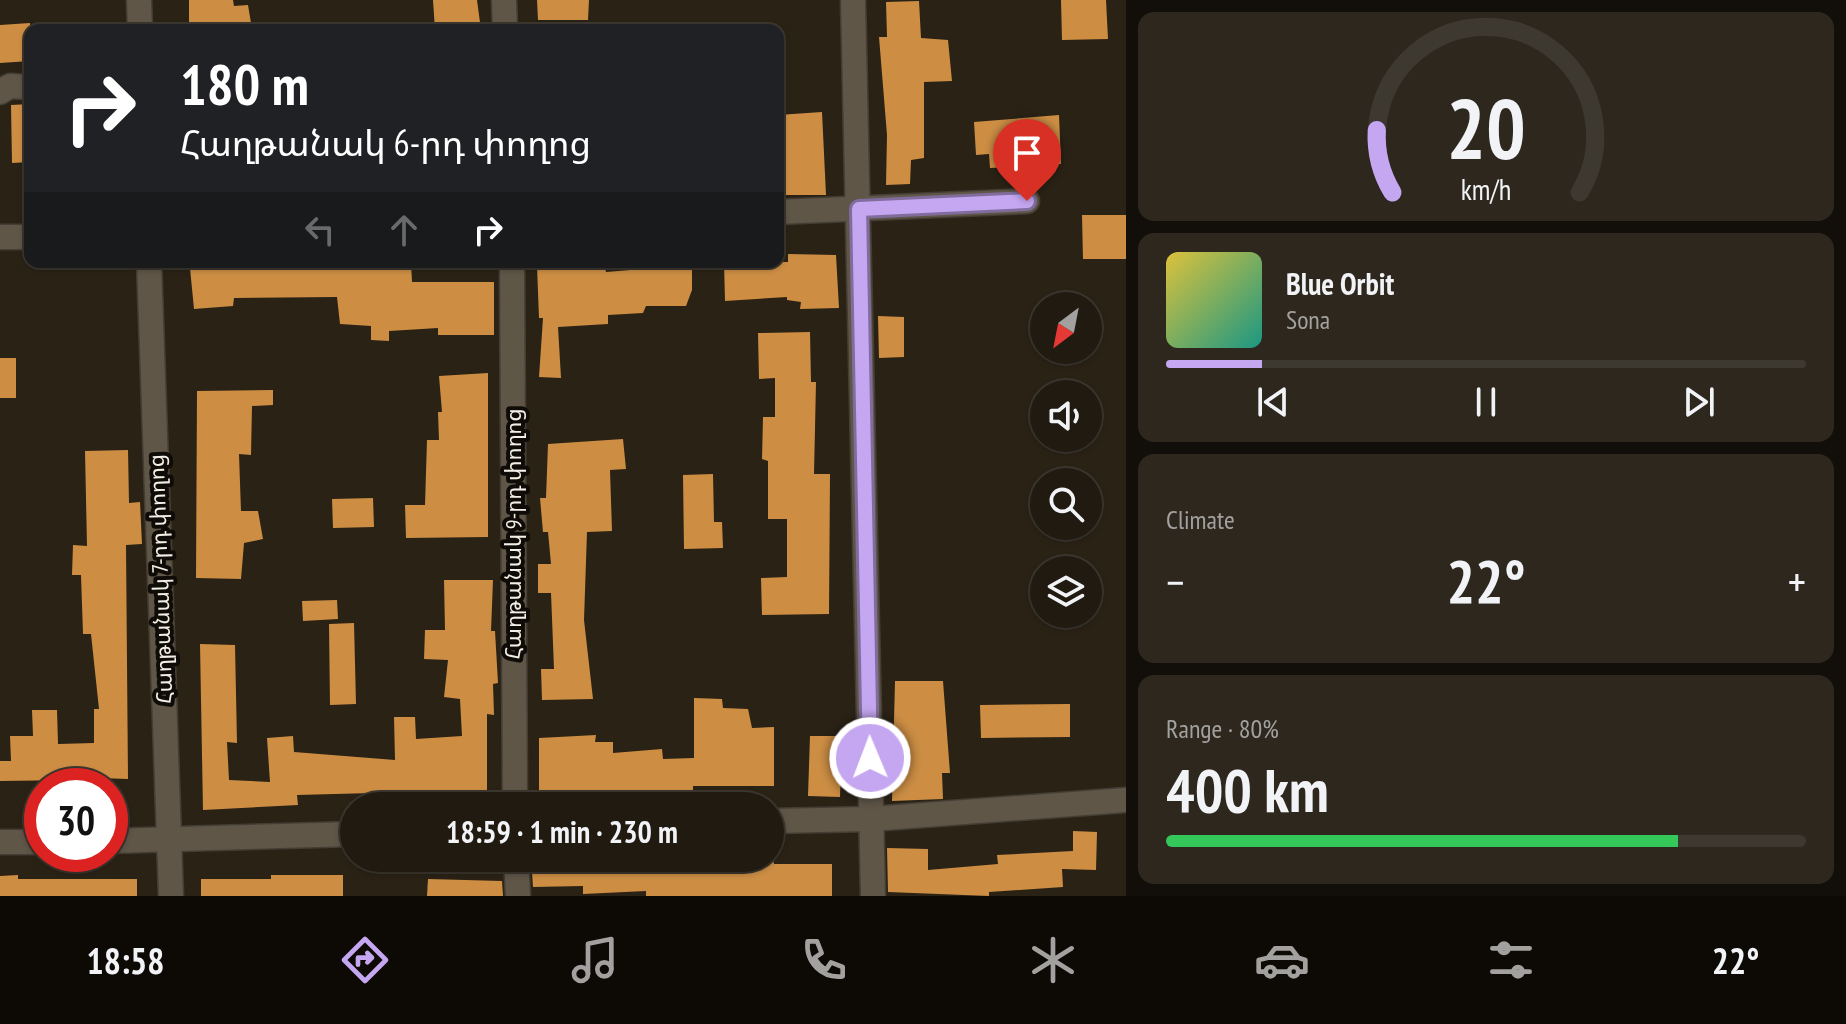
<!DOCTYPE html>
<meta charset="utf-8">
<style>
body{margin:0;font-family:"PT Sans Narrow","Noto Sans Armenian",sans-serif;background:#2d271e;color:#f1f3f6;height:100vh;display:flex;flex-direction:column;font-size:30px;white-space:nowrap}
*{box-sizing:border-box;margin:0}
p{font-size:26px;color:#a2a19f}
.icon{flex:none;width:44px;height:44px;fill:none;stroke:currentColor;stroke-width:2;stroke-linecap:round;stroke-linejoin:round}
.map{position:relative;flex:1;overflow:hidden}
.panel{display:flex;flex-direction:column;gap:12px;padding:12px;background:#120e09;width:720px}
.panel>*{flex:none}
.top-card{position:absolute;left:24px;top:24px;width:760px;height:244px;border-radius:16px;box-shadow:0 2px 6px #0004,0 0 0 2px #3d3830;background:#202124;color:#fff;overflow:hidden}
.needle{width:52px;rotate:212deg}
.controls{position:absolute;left:1030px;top:292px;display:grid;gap:16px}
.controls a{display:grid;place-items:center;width:72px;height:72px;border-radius:50%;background:#201a10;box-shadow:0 2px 6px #0004,0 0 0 2px #3d3830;font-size:40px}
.speed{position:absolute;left:24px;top:768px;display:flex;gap:16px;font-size:40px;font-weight:700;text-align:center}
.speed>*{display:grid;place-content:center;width:104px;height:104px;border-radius:50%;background:#201a10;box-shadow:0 2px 6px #0004,0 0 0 2px #3d3830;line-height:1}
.speed .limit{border:12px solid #d22;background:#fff;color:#111}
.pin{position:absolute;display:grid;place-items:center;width:68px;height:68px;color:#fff;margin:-82px -34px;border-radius:50% 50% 50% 0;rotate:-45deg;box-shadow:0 0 8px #0007}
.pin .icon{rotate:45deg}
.me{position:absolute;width:88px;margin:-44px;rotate:359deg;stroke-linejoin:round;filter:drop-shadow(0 0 6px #0008)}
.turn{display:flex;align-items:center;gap:28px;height:168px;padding:0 24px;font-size:36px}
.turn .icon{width:104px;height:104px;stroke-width:2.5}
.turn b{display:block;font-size:56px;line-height:68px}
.lanes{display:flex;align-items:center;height:76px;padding:0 24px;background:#0003;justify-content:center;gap:40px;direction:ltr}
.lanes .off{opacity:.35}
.big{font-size:60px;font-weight:800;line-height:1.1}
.panel .card{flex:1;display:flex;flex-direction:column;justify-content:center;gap:12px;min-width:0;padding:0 28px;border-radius:16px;background:#2d271e}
.panel .dial{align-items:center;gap:0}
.dial svg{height:208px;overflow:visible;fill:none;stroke:#3d3830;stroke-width:7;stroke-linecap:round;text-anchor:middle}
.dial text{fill:#f1f3f6;stroke:none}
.song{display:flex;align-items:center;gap:24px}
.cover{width:96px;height:96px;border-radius:12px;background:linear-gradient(135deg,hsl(50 70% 55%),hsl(170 70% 35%))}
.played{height:8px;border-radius:4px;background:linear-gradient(90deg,#c5a7f1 15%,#3d3830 15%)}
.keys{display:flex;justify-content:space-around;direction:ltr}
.heat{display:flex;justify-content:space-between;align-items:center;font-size:44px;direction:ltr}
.charge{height:12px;border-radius:6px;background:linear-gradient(90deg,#34c759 80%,#3d3830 0)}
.trip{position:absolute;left:340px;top:792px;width:444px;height:80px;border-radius:40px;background:#201a10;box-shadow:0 2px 6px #0004,0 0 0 2px #3d3830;font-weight:800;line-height:80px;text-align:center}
.menu{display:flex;height:128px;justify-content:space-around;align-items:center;background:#0d0a06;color:#a2a19f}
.menu .icon{width:56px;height:56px}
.menu .current{color:#c5a7f1}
.menu b{font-size:36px;color:#f1f3f6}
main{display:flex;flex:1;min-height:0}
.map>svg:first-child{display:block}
.building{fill:#cd8e44}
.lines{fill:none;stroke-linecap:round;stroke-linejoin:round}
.minor-casing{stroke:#443d34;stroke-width:27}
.minor{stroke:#5f5648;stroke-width:24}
.route-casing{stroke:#806d9d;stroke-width:20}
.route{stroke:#c5a7f1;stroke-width:14}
.labels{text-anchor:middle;stroke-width:8;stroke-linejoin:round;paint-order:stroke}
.street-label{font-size:22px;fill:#f4efe6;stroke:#0f0c07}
</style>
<main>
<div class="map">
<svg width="1126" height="896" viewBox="0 0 1126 896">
<rect width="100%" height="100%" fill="#2a2215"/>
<!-- building -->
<g class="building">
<path d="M189,0H233L234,6L248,5L251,23L189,26Z"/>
<path d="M433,0H477L481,30H435Z"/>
<path d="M537,0H589L588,20H538Z"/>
<path d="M1061,0H1106L1108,39L1062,40Z"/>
<path d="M919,1L921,38L948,40L952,81L924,82V158L911,160L910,184L886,185L887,135L879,37H887L886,2Z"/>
<path d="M30,23V61L0,63V25Z"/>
<path d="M30,104V162L12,163L11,105Z"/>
<path d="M822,112L826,195H778V115Z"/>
<path d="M1059,115L1061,164L990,168L989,154L976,155L974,122Z"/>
<path d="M1082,215H1126V259H1083Z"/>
<path d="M788,254L836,255L839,308L800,309L801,302L787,300V297L725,301L724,262H788Z"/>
<path d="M276,262H411L412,282H494V335H438V328L389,331V341L371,340V326L340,324L337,297L234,298L233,306L194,309L190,268L235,270Z"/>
<path d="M575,265V268L605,267L606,272L692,265V290L686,306H646L643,313L608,315V324L558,327L561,378L539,377L543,318H539L537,266Z"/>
<path d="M878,316L904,317V357L879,358Z"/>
<path d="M810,332L811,382H816L814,474H830L829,614L762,615L761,578L787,577V519H768V461L762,459L763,417H775V378L759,379L758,333Z"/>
<rect x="0" y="358" width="16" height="40"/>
<path d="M488,373V537L406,538L405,505H425L427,440H439L438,412H442L439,376Z"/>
<path d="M273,390V405L252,406L251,455L239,454L241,511H258L263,539L244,543L241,579L196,578L197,391Z"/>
<path d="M623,439L626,469L610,470L612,531L587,532L584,620L593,699L542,700L541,669H554L551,593H538V564H551L548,532H543L540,498H546L548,444Z"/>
<path d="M128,450L129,503L140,502L142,544L126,545L128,779L99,778V786H73V780L0,781V761H11L10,736H33L32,710H57L58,744L94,743V709H99L91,634H83L81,575H72L73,545L87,546L85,451Z"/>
<path d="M713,474L714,522H722L723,548L684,549L683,475Z"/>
<path d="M373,498L374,527L333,528L332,499Z"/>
<path d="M444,580H493L491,631H495L498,683L493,684L494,715L487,714V790L297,795L298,805L203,810L200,644L235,645L237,743L227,742L229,780L270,782L267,738L293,736L294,752L395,760L394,717H415L416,739L462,736L460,699L444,697L448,660L424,659L425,630H445Z"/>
<path d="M337,600L338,619L303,621L302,601Z"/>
<path d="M354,623L356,704L330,705L329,624Z"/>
<path d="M895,681H943L950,773H942L943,799L892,801Z"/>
<path d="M694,698L722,699L723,708L748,709L752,728L774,727V786H693V800L672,798V795L622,800V791L539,792V738L596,735L595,742H613V753L662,749L663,759L694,758Z"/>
<path d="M1070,704V737L981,738L980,705Z"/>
<path d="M810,736H842L840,797L808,796Z"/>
<path d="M1073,831L1097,832L1096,870L1062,869L1063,887L989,892V896L888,892L887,848L928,849V870L998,864L997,855L1073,851Z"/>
<path d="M531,858H644V863L703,861V867L744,865V858H773L774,864H832V896H646V891L583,894V886L533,887Z"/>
<path d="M18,875V879H137V896H0V876Z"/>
<path d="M271,875H343V896H201V879H271Z"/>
<path d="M428,879L502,881L503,896H427Z"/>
</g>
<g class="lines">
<defs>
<g id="minor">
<path d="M139,0L140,30"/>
<path d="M504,0L505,30"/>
<path d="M853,0L873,896"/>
<path d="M0,92L10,86L27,87"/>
<path d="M778,212L1027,201"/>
<path d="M0,237H30"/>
<path d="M149,262L171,896"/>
<path d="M512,262L515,806"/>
<path d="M770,821L871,819L1126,800"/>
<path d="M110,841L354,834"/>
<path d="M0,842H42"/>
<path d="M516,858L518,896"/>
</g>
</defs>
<!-- minor casing -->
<use href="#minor" class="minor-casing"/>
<!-- minor -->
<use href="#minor" class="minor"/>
</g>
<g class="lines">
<defs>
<path id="route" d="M870,758L859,209L1027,201"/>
</defs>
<!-- route casing -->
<use href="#route" class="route-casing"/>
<!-- route -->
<use href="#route" class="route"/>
</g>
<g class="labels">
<!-- street labels -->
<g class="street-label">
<text transform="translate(513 534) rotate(-90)" y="8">Հաղթանակ 9-րդ փողոց</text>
<text transform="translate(160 579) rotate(-92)" y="8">Հաղթանակ 7-րդ փողոց</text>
</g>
</g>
</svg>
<div class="controls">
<a><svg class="needle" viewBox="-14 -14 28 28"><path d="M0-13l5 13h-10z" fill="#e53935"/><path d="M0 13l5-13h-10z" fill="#a2a19f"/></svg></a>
<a><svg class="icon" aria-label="sound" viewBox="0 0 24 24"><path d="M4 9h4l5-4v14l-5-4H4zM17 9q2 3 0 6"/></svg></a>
<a><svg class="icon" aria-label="search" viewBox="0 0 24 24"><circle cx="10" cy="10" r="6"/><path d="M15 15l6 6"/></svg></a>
<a><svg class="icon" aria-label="layers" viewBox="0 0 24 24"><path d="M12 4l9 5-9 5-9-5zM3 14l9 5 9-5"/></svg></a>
</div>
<div class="speed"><div class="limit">30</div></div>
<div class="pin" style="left:1027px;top:201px;background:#d93025"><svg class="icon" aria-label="arrive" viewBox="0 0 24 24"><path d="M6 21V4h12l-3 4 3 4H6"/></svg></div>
<svg class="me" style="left:870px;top:758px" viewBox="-20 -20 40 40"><circle r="17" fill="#c5a7f1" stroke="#fff" stroke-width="3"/><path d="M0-11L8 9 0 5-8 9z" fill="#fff"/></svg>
<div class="trip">18:59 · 1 min · 230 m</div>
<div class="top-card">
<div class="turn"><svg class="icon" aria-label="right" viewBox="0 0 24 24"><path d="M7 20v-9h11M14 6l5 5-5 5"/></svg><div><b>180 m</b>Հաղթանակ 6-րդ փողոց</div></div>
<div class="lanes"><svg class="icon off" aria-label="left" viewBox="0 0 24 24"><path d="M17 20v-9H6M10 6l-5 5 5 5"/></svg><svg class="icon off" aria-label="ahead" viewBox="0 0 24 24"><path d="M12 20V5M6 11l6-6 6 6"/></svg><svg class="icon" aria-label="right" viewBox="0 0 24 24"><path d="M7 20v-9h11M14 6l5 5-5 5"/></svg></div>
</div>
</div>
<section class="panel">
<div class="card dial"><svg viewBox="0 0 100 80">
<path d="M14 69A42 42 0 1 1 86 69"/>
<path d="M14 69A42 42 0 0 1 8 45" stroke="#c5a7f1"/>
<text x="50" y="56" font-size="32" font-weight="700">20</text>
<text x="50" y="72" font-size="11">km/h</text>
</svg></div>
<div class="card">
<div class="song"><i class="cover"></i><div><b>Blue Orbit</b><p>Sona</p></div></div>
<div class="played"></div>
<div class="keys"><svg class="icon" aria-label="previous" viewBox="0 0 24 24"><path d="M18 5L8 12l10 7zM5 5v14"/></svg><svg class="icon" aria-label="pause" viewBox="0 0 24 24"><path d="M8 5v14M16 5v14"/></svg><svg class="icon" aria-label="next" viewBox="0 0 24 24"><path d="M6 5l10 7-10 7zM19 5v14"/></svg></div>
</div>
<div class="card"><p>Climate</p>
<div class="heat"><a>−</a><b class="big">22°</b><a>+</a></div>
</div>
<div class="card"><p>Range · 80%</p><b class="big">400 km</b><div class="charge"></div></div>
</section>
</main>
<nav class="menu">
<b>18:58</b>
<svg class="icon current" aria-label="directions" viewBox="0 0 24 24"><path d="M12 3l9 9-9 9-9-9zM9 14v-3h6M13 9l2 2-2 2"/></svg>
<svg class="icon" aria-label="music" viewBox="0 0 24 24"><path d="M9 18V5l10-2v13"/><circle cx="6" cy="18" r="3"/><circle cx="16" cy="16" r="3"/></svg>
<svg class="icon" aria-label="phone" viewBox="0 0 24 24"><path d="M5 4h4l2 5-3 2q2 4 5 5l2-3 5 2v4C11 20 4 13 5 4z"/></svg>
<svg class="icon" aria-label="climate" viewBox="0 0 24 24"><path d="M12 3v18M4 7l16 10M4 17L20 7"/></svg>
<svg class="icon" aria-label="car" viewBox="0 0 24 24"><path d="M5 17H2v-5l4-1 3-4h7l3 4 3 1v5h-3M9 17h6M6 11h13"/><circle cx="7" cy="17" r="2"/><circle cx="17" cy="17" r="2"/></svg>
<svg class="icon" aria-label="filters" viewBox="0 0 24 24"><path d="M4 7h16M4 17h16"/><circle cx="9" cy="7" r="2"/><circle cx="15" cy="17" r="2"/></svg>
<b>22°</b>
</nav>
